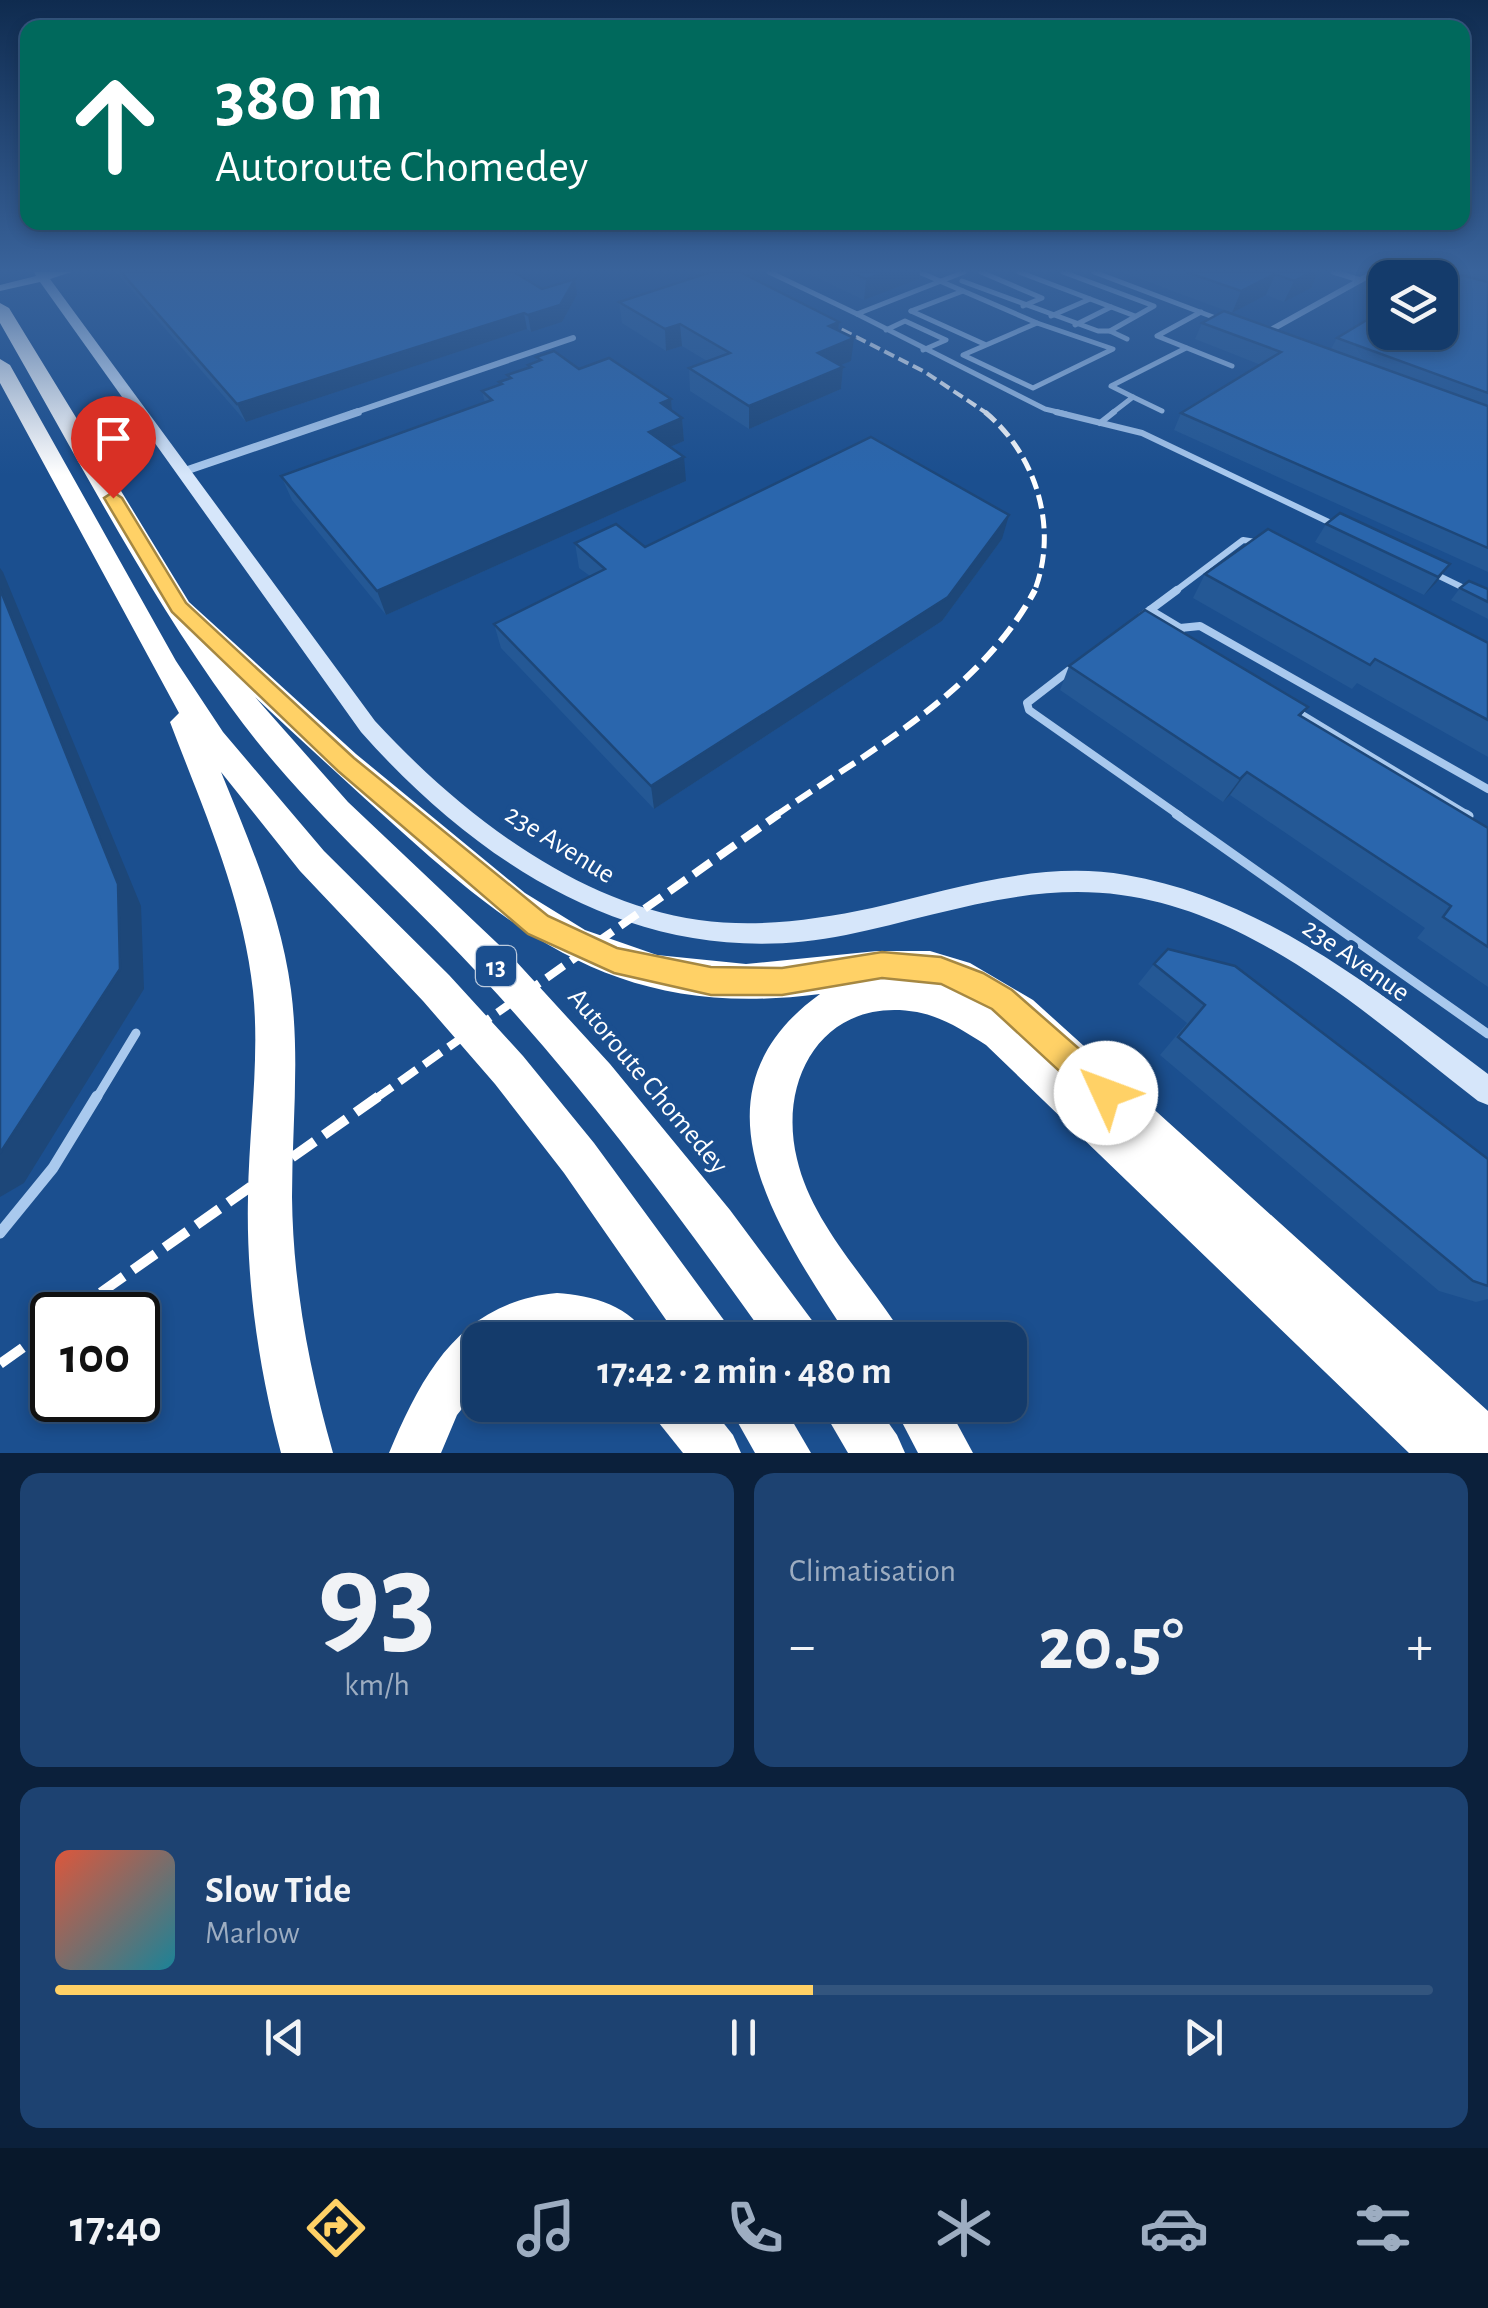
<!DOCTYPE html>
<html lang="fr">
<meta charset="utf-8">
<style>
body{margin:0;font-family:"Alegreya Sans",sans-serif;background:#1d4271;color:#f1f3f6;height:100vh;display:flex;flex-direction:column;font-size:38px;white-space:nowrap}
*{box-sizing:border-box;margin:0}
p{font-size:32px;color:#9dadc1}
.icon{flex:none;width:55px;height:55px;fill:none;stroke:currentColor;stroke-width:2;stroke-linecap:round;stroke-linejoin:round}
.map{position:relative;height:1453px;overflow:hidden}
.sheet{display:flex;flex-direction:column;gap:20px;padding:20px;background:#0b203b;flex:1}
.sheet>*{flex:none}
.banner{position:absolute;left:20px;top:20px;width:1450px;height:210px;border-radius:20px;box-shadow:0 5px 15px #0003,0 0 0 2px #33557e;background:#00695c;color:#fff;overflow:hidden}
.controls{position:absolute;left:1368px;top:260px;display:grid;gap:20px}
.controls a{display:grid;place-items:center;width:90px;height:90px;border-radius:20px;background:#143b6b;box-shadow:0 5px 15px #0003,0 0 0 2px #33557e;font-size:50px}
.speed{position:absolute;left:30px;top:1292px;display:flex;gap:20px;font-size:50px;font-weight:700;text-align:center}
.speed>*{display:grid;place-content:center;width:130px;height:130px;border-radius:50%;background:#143b6b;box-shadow:0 5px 15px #0003,0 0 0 2px #33557e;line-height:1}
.speed .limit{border:5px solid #111;border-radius:15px;background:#fff;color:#111}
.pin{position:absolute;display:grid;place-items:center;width:85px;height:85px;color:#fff;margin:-102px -42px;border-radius:50% 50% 50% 0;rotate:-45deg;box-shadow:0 0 10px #0007}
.pin .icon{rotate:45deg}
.me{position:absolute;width:110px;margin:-55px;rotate:313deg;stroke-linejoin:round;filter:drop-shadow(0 0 8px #0008)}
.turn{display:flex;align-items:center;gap:35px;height:210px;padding:0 30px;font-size:45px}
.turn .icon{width:130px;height:130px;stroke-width:2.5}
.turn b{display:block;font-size:70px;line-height:85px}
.big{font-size:75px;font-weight:700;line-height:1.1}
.sheet .tile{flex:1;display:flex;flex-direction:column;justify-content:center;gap:15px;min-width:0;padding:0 35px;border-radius:20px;background:#1d4271}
.sheet .dial{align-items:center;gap:0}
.dial b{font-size:130px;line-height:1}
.song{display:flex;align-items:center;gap:30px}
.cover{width:120px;height:120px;border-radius:15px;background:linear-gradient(135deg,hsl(10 70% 55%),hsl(190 70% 35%))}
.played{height:10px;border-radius:5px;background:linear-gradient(90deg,#ffd166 55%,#33557e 55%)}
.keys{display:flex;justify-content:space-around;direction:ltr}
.heat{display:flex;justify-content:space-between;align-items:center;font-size:55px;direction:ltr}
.sheet .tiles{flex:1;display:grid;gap:20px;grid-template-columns:1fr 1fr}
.tile:last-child{grid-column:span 2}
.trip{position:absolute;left:462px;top:1322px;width:565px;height:100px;border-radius:20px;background:#143b6b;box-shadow:0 5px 15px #0003,0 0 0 2px #33557e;font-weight:700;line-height:100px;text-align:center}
.tab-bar{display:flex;height:160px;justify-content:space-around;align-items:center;background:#08182b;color:#9dadc1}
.tab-bar .icon{width:70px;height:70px}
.tab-bar .active{color:#ffd166}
.tab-bar b{font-size:45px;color:#f1f3f6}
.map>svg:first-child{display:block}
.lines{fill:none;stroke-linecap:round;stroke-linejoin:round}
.lane-far4{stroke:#a9c9ee;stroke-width:5}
.lane-far3{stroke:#a9c9ee;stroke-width:6}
.lane-far2{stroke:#a9c9ee;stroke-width:8}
.lane-far1{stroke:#a9c9ee;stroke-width:9}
.lane{stroke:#a9c9ee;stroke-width:11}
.street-far1{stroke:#a9c9ee;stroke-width:6}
.street{stroke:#a9c9ee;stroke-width:8}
.secondary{fill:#d6e6fa;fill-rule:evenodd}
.highway{fill:#fff;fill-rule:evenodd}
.rail-far4{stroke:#fff;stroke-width:4;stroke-dasharray:11 5;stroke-linecap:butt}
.rail-far3{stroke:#fff;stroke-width:5;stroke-dasharray:14 6;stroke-linecap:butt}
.rail-far2{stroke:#fff;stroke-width:6;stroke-dasharray:18 8;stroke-linecap:butt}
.rail-far1{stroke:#fff;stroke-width:8;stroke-dasharray:21 9;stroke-linecap:butt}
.rail{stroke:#fff;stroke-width:10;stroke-dasharray:28 11;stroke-linecap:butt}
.wall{fill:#245895}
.shaded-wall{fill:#1d4779}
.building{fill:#2a66ad;stroke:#1d4779;stroke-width:2.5}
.route{fill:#ffd166;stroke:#a68842;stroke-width:2.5}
.labels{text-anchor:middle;stroke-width:10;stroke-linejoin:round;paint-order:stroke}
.shield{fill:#1b4f8f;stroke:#bbcadd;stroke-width:2.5}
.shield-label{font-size:25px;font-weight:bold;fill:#fff}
.street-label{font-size:28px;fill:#fff;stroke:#1b4f8f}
</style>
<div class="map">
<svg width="1488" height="1453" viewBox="0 0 1488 1453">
<rect width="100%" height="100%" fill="#1b4f8f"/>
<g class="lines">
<!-- lane-far4 -->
<g class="lane-far4">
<path d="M769,272L857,314"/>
<path d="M919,272L1037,323"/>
<path d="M964,272L857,314L1045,409L1066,414"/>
<path d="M981,272L1042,298L1023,306"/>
<path d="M1019,272L1135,316"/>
<path d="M1094,272L1221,320"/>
<path d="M1409,272L1429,278"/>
<path d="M962,281L1098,331H1110L1154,306L1063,272"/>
<path d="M911,311L984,344"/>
<path d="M911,311L963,291"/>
<path d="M1201,312L1157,336L1232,366"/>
<path d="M1051,316L1090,299"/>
<path d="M1037,323L1113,349L1033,388L963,355Z"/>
<path d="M1075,325L1111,307"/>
<path d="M886,330L905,321L946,340L923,350"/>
<path d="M1110,331L1127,339"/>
<path d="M1133,397L1162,411"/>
<path d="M1111,414L1133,397L1111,386L1186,348"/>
</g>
<!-- lane-far3 -->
<g class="lane-far3">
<path d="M1056,412L1142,433L1335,525"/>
<path d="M1100,423L1114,412"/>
<path d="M1433,573L1472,592"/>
<path d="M1174,592L1243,540L1262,543"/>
</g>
<!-- lane-far2 -->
<g class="lane-far2">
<path d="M1467,590L1488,600"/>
<path d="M1150,610L1180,628L1181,638"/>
<path d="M1142,616L1177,590"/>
<path d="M1180,628L1200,626L1488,789"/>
<path d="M1071,669L1027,703L1029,710L1180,816"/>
<path d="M1297,712L1469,816"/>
</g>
<!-- lane-far1 -->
<g class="lane-far1">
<path d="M1176,814L1488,1034"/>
<path d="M1466,814L1469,816"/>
<path d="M96,1099L136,1033"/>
</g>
<!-- lane -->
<path class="lane" d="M0,1233L53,1168L97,1096"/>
<!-- street-far1 -->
<g class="street-far1">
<path d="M1334,272L1360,280"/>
<path d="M1269,331L1375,272"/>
<path d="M350,414L573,338"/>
</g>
<!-- street -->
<path class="street" d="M182,472L358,412"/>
<!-- secondary -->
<path class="secondary" d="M34,272H71L50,279L375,721C458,811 574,903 699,920C757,928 815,920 872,908C955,889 1040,860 1126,875C1266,899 1378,992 1488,1074V1105L1478,1101C1372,1019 1260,914 1121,895C1026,882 938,916 846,935C651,975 486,873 361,732L40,282L0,291V285L36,276Z"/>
<!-- highway -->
<g class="highway">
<path d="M0,303L9,308L189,602L356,754L525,893L585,930L657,955L746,964L877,951H930L970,963L1033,1000L1488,1411V1453H1409L986,1045C964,1031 943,1017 917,1012C825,996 777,1077 797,1159C811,1220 861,1272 895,1323L902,1340H850C781,1233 680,1095 820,994C635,1018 534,951 402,832C353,788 304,743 255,697L348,802L513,958L610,1064L730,1210L814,1323L821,1340H768C680,1217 590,1094 487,983C402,890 304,809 230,706C143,586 74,451 0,323Z"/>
<path d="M0,359L10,365L176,661L223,732L324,851L449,975L523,1056L594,1143L726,1323L733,1340H680L564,1173L495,1084L423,1001L300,871L221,772C250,843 281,914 291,990C300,1059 292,1128 292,1197C293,1284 309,1369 333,1453H281C259,1369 246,1284 248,1197C249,1128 260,1059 253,991C243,897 203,809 170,722L179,713L0,383Z"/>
<path d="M557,1293C591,1295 634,1306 648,1340H480V1386L457,1415L441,1453H389C423,1372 461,1302 557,1293Z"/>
<path d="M652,1405H709L733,1435L741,1453H683L659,1423Z"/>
<path d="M728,1405H783L811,1453H755Z"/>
<path d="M820,1405H876L897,1435L905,1453H848Z"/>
<path d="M893,1405H947L973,1453H918Z"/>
</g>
<!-- rail-far4 -->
<path class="rail-far4" d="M813,315L925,372L988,414"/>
<!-- rail-far3 -->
<path class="rail-far3" d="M985,412C1037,455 1059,530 1034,592"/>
<!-- rail-far2 -->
<path class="rail-far2" d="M775,816C868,751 980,693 1035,590"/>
<!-- rail-far1 -->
<path class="rail-far1" d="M375,1099L779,814"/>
<!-- rail -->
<g class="rail">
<path d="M69,1315L379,1096"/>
<path d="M0,1364L52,1327"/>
</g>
</g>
<!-- wall -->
<g class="wall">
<path d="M116,272H514L542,289L577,295L562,322L531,332L527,329L246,422Z"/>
<path d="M805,272H920L919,279L864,300Z"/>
<path d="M1122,272H1318L1311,288L1284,302L1266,295L1232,313Z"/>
<path d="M1443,272H1488V572L1174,430L1181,413L1261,365L1195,339L1202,323L1331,349L1337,338L1443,275L1442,274Z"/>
<path d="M619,302L839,322L838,331L851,361L840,365L843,367L841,389L749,429L690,391L689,368L707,361L682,346L666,351L622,323Z"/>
<path d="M536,357L579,369L671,399L672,411L682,418L684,441L670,447L686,481L386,615L292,500L281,476L485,403L482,391L500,385L499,382L508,379L507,375L528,368V365L537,361Z"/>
<path d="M1326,524L1450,564L1424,595L1315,542Z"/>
<path d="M1002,539L942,621L654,809L501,648L494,624L590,576L579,568L575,543L645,547Z"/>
<path d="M1205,574L1488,643V757L1357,683L1352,689L1193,598Z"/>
<path d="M1460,588L1488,589V619L1451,600Z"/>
<path d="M1069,666L1308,707L1301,716L1488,828V987L1417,938L1425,928L1230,795L1223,802L1060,690Z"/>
<path d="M1154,964L1488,1159V1299L1476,1302L1439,1291L1160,1055L1187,1023L1138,984Z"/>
</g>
<!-- shaded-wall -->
<g class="shaded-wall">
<path d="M886,272H920L919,279L864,300L866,279Z"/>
<path d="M1311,272H1318L1311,288L1284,302L1294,281Z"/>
<path d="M1275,274L1266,295L1232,313L1241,291Z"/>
<path d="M575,279L577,295L562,322L531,332L528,315Z"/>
<path d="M524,313L527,329L246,422L237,404Z"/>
<path d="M839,322L837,343L829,326Z"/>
<path d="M680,324L682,346L666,351L665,329Z"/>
<path d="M854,338L851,361L816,375L818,353Z"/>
<path d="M843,367L841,389L749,429V406Z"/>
<path d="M671,399L673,422L682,418L684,441L651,455L649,432L661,403Z"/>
<path d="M684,457L686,481L386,615L377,591Z"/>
<path d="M1009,515L1002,539L942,621L654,809L651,786Z"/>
<path d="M1450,564L1436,583L1424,595L1438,577Z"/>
<path d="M0,568L3,572L141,906L144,989L24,1183L0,1197Z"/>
<path d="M1247,772L1230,795L1223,802L1240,779Z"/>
</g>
<!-- building -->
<g class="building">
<path d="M121,272H514L542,289L575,279L560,305L528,315L524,313L237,404Z"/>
<path d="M711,272H740L839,322L829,326L854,338L818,353L843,367L749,406L689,368L730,353L680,324L665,329L619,302Z"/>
<path d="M851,272H886L866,279Z"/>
<path d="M1186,272H1311L1294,281L1275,274L1241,291Z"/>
<path d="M1449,272L1488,282V393L1337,338L1385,309V332H1440V278H1439Z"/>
<path d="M1224,311L1488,406V548L1181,413L1281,352L1202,323Z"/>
<path d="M554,351L579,369L609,358L671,399L661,403L682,418L649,432L684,457L377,591L281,476L492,400L482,391L502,384L499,382L511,378L507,375L531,367L528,365L541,360L536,357Z"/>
<path d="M871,437L1009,515L948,597L651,786L494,624L605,569L575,543L616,524L645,547Z"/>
<path d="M1340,513L1450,564L1438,577L1326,524Z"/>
<path d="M1268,529L1488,643V720L1375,659L1370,665L1205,574Z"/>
<path d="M1469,581L1488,589V602L1460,588Z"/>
<path d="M0,589L118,884L120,969L0,1153Z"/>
<path d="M1145,610L1308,707L1299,715L1488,828V947L1443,917L1451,906L1247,772L1240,779L1069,666Z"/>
<path d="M1168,949L1235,966L1488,1159V1286L1473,1281L1178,1037L1205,1005L1154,964Z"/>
</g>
<!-- sky -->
<linearGradient id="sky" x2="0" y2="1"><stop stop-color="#0f2b4f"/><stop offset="0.57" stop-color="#39639b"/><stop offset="1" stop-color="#39639b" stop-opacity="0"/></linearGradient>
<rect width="1488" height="475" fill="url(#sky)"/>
<!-- route -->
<path class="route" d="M113,492L122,498L186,603L354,758L548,916L617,948L711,967L782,968L882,952L941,957L983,973L1012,990L1117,1082L1121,1093L1117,1104L1106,1108L1095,1104L992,1009L941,984L882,978L782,995H711L614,973L528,934L338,771L172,612L104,498Z"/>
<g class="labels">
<!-- shield labels -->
<rect class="shield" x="476" y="946" width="40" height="40" rx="8"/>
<g class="shield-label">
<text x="496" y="975">13</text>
</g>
<!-- street labels -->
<g class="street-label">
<text transform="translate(561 843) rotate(32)" y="10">23e Avenue</text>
<text transform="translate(1357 959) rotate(35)" y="10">23e Avenue</text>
<text transform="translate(649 1080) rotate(50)" y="10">Autoroute Chomedey</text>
</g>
</g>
</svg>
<div class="controls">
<a><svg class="icon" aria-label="layers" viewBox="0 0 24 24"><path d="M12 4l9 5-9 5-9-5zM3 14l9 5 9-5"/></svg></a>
</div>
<div class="speed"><div class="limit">100</div></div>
<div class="pin" style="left:113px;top:498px;background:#d93025"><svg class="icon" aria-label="arrive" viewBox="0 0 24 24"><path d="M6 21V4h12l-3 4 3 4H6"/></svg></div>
<svg class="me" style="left:1106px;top:1093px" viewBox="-20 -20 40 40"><circle r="19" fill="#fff"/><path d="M0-13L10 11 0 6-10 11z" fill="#ffd166"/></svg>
<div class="trip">17:42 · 2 min · 480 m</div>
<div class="banner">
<div class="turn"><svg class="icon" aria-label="ahead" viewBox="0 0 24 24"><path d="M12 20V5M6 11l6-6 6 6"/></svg><div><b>380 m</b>Autoroute Chomedey</div></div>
</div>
</div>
<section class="sheet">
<div class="tiles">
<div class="tile dial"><b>93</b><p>km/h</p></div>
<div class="tile"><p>Climatisation</p>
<div class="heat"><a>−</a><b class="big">20.5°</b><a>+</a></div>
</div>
<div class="tile">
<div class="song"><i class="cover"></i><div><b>Slow Tide</b><p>Marlow</p></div></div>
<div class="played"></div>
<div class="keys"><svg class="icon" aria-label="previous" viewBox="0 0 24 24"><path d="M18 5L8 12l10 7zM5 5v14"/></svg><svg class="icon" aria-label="pause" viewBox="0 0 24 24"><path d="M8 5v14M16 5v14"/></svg><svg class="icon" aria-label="next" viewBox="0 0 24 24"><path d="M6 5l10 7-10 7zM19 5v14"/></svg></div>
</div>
</div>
</section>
<nav class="tab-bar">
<b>17:40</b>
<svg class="icon active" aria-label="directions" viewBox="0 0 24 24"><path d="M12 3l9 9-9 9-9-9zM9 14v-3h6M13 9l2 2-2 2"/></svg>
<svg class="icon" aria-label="music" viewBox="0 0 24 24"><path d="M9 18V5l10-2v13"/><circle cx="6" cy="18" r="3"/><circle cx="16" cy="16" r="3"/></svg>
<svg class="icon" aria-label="phone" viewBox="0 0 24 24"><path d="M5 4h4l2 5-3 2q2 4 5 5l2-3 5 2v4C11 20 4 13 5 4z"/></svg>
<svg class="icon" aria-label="climate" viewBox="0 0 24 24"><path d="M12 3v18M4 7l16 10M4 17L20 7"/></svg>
<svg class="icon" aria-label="car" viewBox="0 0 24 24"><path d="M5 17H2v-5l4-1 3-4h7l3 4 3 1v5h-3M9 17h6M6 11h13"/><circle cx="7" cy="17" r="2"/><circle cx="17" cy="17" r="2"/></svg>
<svg class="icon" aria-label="filters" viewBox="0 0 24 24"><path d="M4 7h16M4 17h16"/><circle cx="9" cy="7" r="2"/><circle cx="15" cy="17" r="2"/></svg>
</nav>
